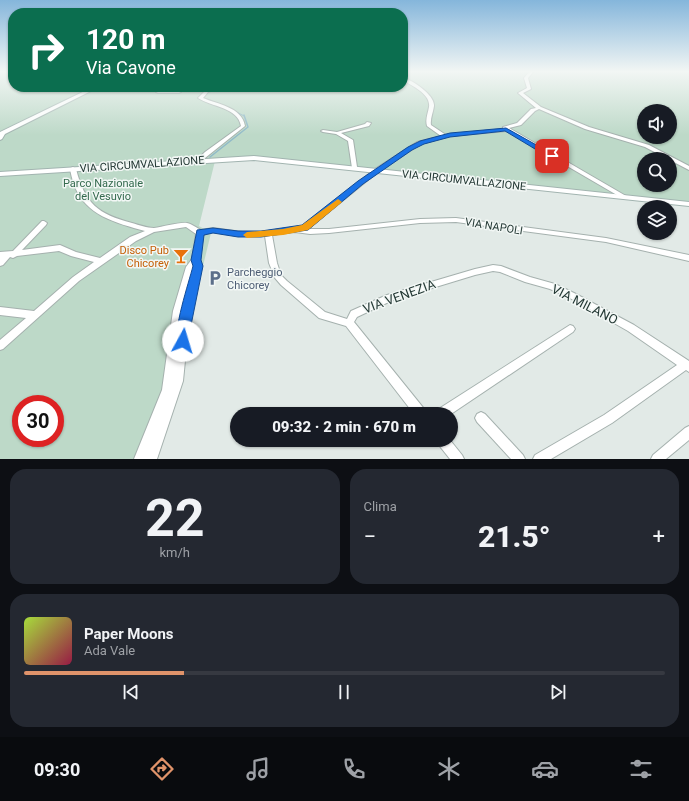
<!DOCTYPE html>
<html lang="it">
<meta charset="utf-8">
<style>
body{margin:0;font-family:Roboto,sans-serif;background:#242831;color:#f1f3f6;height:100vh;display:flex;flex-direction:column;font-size:15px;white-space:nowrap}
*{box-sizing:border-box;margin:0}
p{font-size:13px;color:#9ea1a6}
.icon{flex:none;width:22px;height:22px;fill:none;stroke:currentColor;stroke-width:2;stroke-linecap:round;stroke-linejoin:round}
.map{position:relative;height:459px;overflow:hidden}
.details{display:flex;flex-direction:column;gap:10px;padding:10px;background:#0d0f14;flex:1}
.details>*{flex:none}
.top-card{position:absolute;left:8px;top:8px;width:400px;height:84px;border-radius:16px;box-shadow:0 1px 3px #0004;background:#0b6e4f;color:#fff;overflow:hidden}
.tools{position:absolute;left:637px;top:104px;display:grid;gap:8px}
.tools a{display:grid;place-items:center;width:40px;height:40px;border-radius:50%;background:#171b24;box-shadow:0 1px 3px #0004;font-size:20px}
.speed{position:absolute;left:12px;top:395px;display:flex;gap:8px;font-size:20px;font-weight:700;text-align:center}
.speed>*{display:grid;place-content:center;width:52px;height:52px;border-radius:50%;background:#171b24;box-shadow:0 1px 3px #0004;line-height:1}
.speed .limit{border:6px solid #d22;background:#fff;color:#111}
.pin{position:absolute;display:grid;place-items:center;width:34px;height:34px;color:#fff;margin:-17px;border-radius:8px;box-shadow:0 2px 6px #0006}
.me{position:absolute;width:44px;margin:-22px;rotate:6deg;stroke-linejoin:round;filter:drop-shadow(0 0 3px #0008)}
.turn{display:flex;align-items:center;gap:14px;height:84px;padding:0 12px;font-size:18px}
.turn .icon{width:52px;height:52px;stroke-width:2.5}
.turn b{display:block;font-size:28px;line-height:34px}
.big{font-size:30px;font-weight:800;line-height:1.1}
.details .card{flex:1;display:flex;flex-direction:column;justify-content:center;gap:6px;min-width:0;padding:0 14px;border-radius:16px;background:#242831}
.details .dial{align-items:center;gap:0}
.dial b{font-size:52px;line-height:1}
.song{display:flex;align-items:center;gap:12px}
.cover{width:48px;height:48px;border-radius:6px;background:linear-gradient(135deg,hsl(80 70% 55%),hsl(340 70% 35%))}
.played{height:4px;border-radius:2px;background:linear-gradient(90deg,#e0936a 25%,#363941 25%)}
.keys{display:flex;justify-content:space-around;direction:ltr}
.heat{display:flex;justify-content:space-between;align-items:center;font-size:22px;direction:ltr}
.details .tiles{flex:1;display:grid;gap:10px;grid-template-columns:1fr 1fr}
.card:last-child{grid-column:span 2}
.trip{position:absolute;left:230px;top:407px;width:228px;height:40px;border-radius:20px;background:#171b24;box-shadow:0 1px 3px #0004;font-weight:800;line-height:40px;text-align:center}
.tab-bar{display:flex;height:64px;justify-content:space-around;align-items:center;background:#090b0e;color:#9ea1a6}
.tab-bar .icon{width:28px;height:28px}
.tab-bar .current{color:#e0936a}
.tab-bar b{font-size:18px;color:#f1f3f6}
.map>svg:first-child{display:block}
.green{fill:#bdd9c8;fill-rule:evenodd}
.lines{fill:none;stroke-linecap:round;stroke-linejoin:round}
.stream-far1{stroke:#91bac8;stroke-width:1}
.stream{stroke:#91bac8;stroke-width:1.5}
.street-casing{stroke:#a5b1ae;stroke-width:2}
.secondary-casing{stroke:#a2b4b0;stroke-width:2}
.street{fill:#fff;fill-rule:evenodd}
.secondary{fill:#fff;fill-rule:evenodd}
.route{fill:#1a73e8;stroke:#114b97}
.slow{fill:#f59e0b}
.labels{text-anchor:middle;stroke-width:3;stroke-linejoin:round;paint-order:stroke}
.street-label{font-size:11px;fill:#243935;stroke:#f2f7f5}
.park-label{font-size:11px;fill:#346a4e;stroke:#f2f7f5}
.food-label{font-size:11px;fill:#c56008;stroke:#f2f7f5;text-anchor:end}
.service-label{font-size:11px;fill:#4e5e75;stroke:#f2f7f5;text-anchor:start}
.near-street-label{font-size:13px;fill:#243935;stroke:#f2f7f5}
</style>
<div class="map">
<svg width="689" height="459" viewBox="0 0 689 459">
<rect width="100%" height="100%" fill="#e2eae7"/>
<!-- green -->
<path class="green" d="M0,71H13V87H403V71H689V205L254,159L215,161L199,226L211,233L194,303L178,392L154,459H0ZM644,111H670V137H644ZM644,159H670V185H644ZM21,404H55V438H21Z"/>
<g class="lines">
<!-- stream-far1 -->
<path class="stream-far1" d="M229,108L244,116"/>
<!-- stream -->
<path class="stream" d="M210,157L248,127L244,115"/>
<defs>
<g id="street">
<path d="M530,71H534L528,78L531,89L523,93L541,107L589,127L649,145L689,166V170L645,147L585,129L539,109L535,111L521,125L509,128L626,196L627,197L626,198H622L507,131L450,136L421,144L379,171L308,229H329L420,219L456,218L606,238L689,255V261L606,242L456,222L420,223L329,233L310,234L295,232L272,235L277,263L281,275L287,281L325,312L347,319L351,311L387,295L475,269L493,265L501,266L530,277L555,284L574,293L634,325L689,361V372L686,370L612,423L551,459H533L535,455L604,415L677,365L628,331L568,297L550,289L525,282L500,272L493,271L475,275L393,300L357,317L354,322L425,410L427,414H414L346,326L319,318L281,285L275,278L269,263L265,236H242L213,232L203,235L200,260L202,266L189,320L183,381L157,459H134L162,390L173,311L186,267L192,259L196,234L186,227L154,232L136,241L79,281L3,349L0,350V340L26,318L0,315V307L34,311L73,277L94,262L71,256L59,251L17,256L13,258L10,257L3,265L0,266V252L13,251L42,221H44L47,223L46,225L22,250L60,245L76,252L100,258L130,237L145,231C116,223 84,215 74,184C72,179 71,174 70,169L71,168L73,167L76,169C85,204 98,214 132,223C139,225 147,228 154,228C163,227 179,222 187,223C192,224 197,228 201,230L213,228L242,232H261L303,226L375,169L417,142L441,136L427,126C425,119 428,113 429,107C431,94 412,86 403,80V77C413,81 435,95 434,106C433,113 430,119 431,125L446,135L503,129V127L517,123L531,109L536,108L518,93L527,88L524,78ZM193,269L181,320L179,335L181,311Z"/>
<path d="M168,87H180L161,91H179L181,92L179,93H158L156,92L160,88Z"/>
<path d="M215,87H221L208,92L203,98C217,104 242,107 245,126L200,162L197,160L205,152L241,126C238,107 211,107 198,98L206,90Z"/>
<path d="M367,122L371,123L369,126L341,133L353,140L357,167L356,168H352L348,141L336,134L323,132L321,131L323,130L337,132L365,124Z"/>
<path d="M570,325L573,326L575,329L573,332L451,414H435L437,410Z"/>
<path d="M481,412L485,414L523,455L525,459H511L477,422L475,418L477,414Z"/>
<path d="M689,426V440L666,459H651L653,455L685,428Z"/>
<path d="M436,440H450L462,455L464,459H450L438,444Z"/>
</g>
<g id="secondary">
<path d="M93,87H99L5,134L2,139L0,140V132Z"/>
<path d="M254,156L689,202V206L254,160L0,176V172Z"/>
</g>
</defs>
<!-- street casing -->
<use href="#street" class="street-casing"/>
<!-- secondary casing -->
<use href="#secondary" class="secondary-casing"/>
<!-- street -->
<use href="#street" class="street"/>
<!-- secondary -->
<use href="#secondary" class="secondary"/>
</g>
<!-- sky -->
<linearGradient id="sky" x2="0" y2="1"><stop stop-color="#85b6db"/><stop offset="0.53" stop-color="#f2f6f4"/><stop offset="1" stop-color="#f2f6f4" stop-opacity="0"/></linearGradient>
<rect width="689" height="135" fill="url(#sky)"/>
<!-- route -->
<path class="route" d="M506,128L556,156L550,158L505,131L450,137L424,144L412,150L363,184L308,230L261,237H238L213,233L204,235L201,260L203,266L187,345L183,346L178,345C172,332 189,282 193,266L191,260L197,230L213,228L238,231H261L302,225L358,181L408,147L420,141L450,133Z"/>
<!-- slow -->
<path class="slow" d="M338,199L342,202L341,203L308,230L283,235L247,238L243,235L247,232L283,229L302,225Z"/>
<!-- icons -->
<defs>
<symbol id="bar-bare" viewBox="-9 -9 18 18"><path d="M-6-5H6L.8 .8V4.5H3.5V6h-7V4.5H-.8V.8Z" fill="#e8710a" stroke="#f2f7f5" stroke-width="2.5" paint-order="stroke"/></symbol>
<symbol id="parking-bare" viewBox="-9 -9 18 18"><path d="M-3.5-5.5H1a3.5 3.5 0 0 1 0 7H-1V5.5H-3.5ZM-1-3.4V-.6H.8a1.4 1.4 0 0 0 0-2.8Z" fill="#5c6f8a" stroke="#f2f7f5" stroke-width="2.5" paint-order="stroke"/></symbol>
</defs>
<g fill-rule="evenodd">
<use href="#bar-bare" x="170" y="245" width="22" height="22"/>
<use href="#parking-bare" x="204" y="267" width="22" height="22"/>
</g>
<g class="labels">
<!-- street labels -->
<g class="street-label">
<text transform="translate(142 164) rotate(-4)" y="4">VIA CIRCUMVALLAZIONE</text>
<text transform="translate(464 180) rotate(6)" y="4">VIA CIRCUMVALLAZIONE</text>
<text transform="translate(494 226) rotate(9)" y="4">VIA NAPOLI</text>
</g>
<!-- park labels -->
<g class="park-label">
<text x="103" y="187">Parco Nazionale<tspan x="103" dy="13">del Vesuvio</tspan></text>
</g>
<!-- food labels -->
<g class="food-label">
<text x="169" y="254">Disco Pub<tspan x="169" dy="13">Chicorey</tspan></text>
</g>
<!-- service labels -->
<g class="service-label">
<text x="227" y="276">Parcheggio<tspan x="227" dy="13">Chicorey</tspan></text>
</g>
<!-- near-street labels -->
<g class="near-street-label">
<text transform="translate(399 296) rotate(-20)" y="5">VIA VENEZIA</text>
<text transform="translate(585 304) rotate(27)" y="5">VIA MILANO</text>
</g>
</g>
</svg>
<div class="tools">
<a><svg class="icon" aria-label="sound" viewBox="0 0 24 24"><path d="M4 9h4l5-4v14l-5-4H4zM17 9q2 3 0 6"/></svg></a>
<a><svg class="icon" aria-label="search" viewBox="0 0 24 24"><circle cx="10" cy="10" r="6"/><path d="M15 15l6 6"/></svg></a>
<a><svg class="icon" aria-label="layers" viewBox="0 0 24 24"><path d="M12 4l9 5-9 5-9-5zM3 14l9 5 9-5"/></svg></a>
</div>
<div class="speed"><div class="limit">30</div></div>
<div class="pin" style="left:552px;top:156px;background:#d93025"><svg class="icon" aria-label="arrive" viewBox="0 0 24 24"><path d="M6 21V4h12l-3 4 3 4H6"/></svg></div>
<svg class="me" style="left:183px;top:341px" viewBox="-20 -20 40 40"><circle r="19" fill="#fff"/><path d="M0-13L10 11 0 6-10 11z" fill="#1a73e8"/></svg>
<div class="trip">09:32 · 2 min · 670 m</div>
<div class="top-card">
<div class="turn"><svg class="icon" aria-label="right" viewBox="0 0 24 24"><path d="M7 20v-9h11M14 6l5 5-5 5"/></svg><div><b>120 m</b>Via Cavone</div></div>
</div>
</div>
<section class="details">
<div class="tiles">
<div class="card dial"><b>22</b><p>km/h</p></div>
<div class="card"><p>Clima</p>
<div class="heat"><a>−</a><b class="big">21.5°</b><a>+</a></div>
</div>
<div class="card">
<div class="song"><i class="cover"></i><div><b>Paper Moons</b><p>Ada Vale</p></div></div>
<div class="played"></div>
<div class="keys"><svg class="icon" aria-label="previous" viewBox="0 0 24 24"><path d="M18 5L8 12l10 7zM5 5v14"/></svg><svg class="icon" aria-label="pause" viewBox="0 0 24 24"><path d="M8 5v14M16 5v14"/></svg><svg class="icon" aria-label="next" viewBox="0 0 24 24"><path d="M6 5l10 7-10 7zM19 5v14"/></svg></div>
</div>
</div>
</section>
<nav class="tab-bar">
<b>09:30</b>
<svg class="icon current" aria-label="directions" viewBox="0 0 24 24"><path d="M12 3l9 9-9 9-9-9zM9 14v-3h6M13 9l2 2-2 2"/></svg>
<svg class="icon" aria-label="music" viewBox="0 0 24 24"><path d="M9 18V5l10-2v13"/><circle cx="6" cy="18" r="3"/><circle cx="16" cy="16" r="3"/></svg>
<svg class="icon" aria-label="phone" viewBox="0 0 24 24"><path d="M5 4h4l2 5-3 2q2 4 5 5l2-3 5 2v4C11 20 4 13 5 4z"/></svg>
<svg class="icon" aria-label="climate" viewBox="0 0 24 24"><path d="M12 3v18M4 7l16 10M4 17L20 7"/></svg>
<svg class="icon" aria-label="car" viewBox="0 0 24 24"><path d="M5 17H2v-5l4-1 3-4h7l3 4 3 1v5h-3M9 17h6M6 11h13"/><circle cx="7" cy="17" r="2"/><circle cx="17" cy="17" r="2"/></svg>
<svg class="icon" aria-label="filters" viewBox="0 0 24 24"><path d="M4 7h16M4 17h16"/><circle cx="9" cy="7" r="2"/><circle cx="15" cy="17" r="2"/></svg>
</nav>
